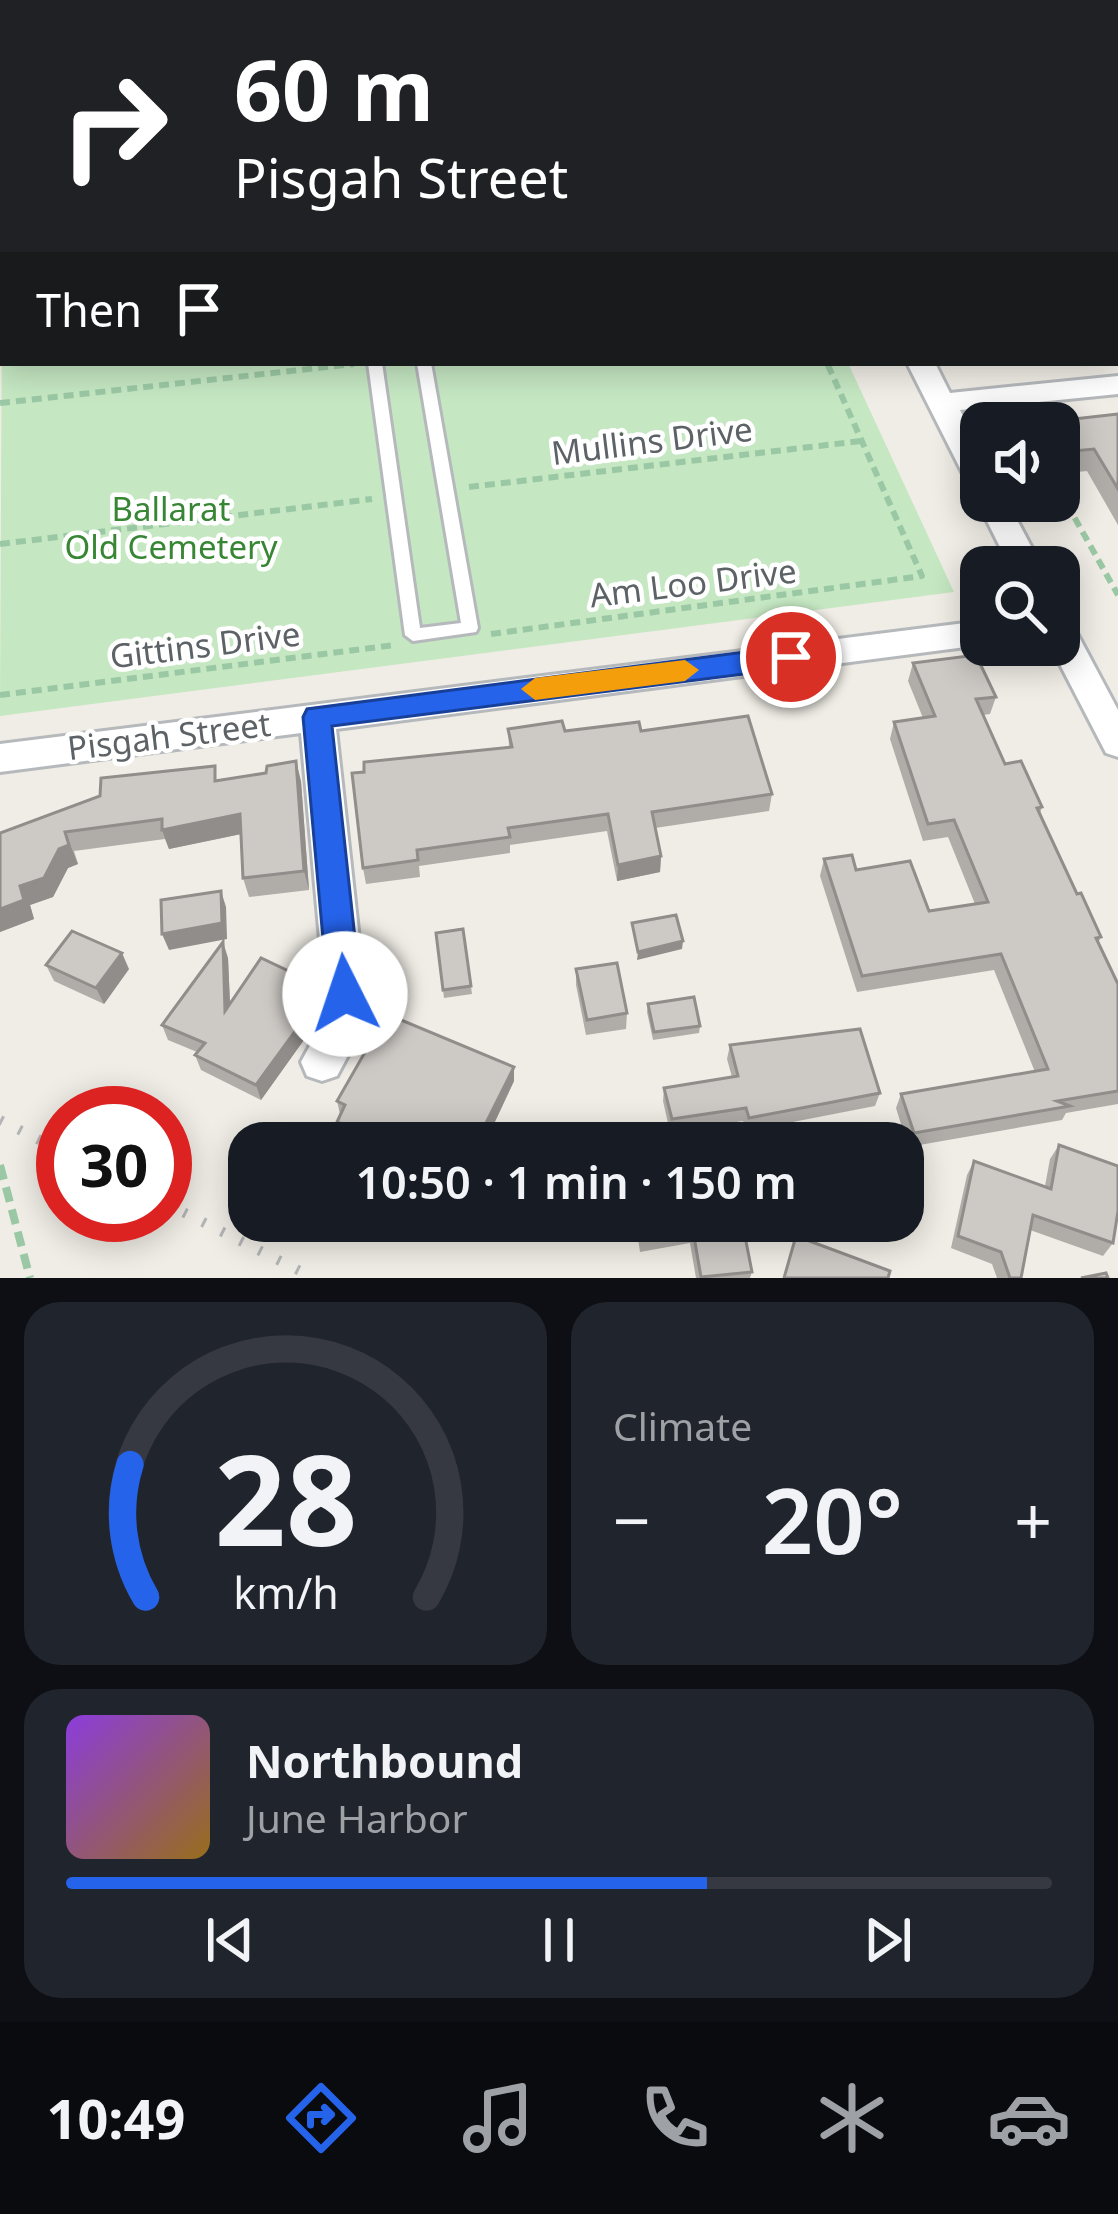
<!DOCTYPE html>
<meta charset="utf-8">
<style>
body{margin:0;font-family:"Noto Sans",sans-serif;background:#20242c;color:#f1f3f6;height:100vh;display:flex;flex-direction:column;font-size:45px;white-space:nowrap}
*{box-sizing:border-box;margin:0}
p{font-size:39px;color:#9ea1a6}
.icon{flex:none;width:66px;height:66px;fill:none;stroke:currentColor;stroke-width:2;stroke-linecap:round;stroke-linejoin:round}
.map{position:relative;height:1278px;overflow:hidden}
.panel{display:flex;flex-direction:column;gap:24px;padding:24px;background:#0d0f14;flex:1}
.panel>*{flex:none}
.guide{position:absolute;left:0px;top:0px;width:1119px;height:366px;box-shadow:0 6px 30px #0003;background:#202124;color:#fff;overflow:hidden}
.fabs{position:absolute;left:960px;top:402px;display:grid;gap:24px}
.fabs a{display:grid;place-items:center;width:120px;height:120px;border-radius:24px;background:#171b24;box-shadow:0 6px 30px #0003;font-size:60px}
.speed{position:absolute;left:36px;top:1086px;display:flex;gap:24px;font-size:60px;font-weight:700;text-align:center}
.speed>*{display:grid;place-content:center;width:156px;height:156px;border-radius:50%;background:#171b24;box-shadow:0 6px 30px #0003;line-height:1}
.speed .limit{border:18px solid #d22;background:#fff;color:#111}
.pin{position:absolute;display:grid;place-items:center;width:102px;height:102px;color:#fff;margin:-51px;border:6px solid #fff;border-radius:50%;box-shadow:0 3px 12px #0007}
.me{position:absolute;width:132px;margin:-66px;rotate:356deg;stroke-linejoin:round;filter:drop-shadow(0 0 9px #0008)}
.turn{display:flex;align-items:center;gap:42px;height:252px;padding:0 36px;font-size:54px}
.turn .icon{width:156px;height:156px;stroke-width:2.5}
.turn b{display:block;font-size:84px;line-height:102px}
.then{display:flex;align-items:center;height:114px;padding:0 36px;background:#0003;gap:24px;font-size:45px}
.big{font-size:90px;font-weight:600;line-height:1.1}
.panel .card{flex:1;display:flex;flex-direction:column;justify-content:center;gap:18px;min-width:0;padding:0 42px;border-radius:36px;background:#20242c}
.panel .dial{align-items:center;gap:0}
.dial svg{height:312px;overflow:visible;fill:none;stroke:#363941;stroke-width:7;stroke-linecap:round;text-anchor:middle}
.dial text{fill:#f1f3f6;stroke:none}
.song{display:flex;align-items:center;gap:36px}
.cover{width:144px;height:144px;border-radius:18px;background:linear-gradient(135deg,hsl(270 70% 55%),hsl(40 70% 35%))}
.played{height:12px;border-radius:6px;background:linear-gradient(90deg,#2563eb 65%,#363941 65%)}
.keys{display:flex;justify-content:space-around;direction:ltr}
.heat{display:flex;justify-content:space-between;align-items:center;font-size:66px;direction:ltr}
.panel .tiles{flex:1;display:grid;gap:24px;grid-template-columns:1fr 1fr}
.card:last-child{grid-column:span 2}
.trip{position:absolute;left:228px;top:1122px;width:696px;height:120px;border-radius:36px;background:#171b24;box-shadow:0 6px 30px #0003;font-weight:600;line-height:120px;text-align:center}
.menu{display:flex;height:192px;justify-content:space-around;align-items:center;background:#090b0e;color:#9ea1a6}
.menu .icon{width:84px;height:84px}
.menu .active{color:#2563eb}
.menu b{font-size:54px;color:#f1f3f6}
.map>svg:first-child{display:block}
.green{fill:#c5e7c2}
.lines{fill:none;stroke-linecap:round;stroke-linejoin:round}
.service-casing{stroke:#b6b9bc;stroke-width:6}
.minor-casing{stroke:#b6b9bc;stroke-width:6}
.secondary-casing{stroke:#b7bbc0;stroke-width:6}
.path-far2{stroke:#9bc8a4;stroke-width:4.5;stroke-dasharray:9 4.5;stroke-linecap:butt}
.path-far1{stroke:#9bc8a4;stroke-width:6;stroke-dasharray:10 6;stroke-linecap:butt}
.path{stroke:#9bc8a4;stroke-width:8;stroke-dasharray:15 8;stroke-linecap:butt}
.service{fill:#fff;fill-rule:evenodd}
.minor{fill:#fff;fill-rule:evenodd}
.secondary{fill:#fff;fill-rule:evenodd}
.rail{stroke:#b4b5b6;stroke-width:10;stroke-dasharray:3 18;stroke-linecap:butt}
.wall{fill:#b0ada9}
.shaded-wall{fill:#908d8a}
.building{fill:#cdc9c5;stroke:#908d8a;stroke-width:3}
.route{fill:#2563eb;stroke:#184099;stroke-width:3}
.slow{fill:#f59e0b}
.labels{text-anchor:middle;stroke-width:9;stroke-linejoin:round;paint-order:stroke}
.street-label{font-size:33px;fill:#5d6266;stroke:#fff}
.park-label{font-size:33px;fill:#378634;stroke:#fff}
</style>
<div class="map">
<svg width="1118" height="1278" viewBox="0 0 1118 1278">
<rect width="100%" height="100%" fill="#f0ede6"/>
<!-- green -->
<g class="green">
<path d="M17,0H680L681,3H17Z"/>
<path d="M3,87V363H848L954,592L0,716Z"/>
</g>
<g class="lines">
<defs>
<g id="service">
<rect x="320" y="0" width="10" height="3"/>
<path d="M355,0H365L366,3H356Z"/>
<path d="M368,363H382L420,628L461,623L417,363H431L478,628L476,632L413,641L405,635Z"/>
</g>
<g id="minor">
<path d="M723,0H743L744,3H724Z"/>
<path d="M907,363H935L950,393L1118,376V394L960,410L981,451V490L966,480Z"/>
<path d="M981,494V501H1007L1042,567H1010L977,501Z"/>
<path d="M1059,619L1071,622L1118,710V757L1106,753L1050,645H1059Z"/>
<path d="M981,621V645L336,729L365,994L354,1044L337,1076L322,1081L307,1076L301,1062L320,1027L325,994L301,733L0,772V744Z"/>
</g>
<g id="secondary">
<path d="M980,0H1015L1017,3H982Z"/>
<rect x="1116" y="32" width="2" height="19"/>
</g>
</defs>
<!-- service casing -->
<use href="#service" class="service-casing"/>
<!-- minor casing -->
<use href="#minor" class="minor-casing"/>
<!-- secondary casing -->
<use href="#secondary" class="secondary-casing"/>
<!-- path-far2 -->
<g class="path-far2">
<path d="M1066,0L1073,3"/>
<path d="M398,3L436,0"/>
<path d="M0,54L3,38"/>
<path d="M0,186L3,168"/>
</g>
<!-- path-far1 -->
<g class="path-far1">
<path d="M0,403L354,364"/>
<path d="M469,487L861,441"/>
<path d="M1059,490L1118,595"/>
<path d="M0,544L372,499"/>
<path d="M491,634L922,576L827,363"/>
<path d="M0,695L395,645"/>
</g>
<!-- path -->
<path class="path" d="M0,1165L30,1278"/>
<!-- service -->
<use href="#service" class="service"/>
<!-- minor -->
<use href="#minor" class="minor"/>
<!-- secondary -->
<use href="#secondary" class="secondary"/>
<!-- rail -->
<g class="rail">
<path d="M0,1120L63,1152"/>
<path d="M165,1203L314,1278"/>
</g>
</g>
<!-- wall -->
<g class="wall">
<path d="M1095,0H1118V11L1116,10V3H1101Z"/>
<path d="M1118,414V525L1087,471L1067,473L1059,459V423H1056V421Z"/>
<path d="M913,663L996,697L990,714L983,715L1005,764L1042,807L1040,813L1077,894L1101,937L1098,943L1118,984V1104L1066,1113L1062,1120L908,1147L896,1108L901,1094L1035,1072L994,970L857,992L820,876L824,859L856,870L929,911L975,904L948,837L923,841L890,739L894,722L923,718L908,681Z"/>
<path d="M508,729L565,731H641L772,794L769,811L655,828L661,856L660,872L617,881L607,831L510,845V853L419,866L420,877L366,884L363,868L509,747Z"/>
<path d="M219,781H301L309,890L249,897L243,878L241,834L169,849L165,839L74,851L78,864L68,868L53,897L30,905L34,919L0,932V833Z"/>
<path d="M463,929L472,994L444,998L436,933Z"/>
<path d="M228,958L230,1004L316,984L320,1000L316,1023L261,1100L201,1070L195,1055L197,1052L168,1040L162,1025Z"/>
<path d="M46,965L129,969L104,1004L54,981Z"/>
<path d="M576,969L627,1013L626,1029L586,1035L576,985Z"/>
<path d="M648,1004L700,1026L699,1033L653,1040L647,1012Z"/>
<path d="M730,1045L880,1093L875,1106L746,1131L743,1121L670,1132L663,1101L664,1088L732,1077L727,1059Z"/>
<path d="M514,1067V1081L485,1143H356L340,1136L337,1122L340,1114L337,1101Z"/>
<path d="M1059,1145L1113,1243L1103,1256L1030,1230L1021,1278H997L992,1264L951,1248L967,1175L974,1161L1045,1186L1050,1159Z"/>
<path d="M586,1221H742L752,1272L750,1278H696L690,1243L640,1252L637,1231L589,1241Z"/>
</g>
<!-- shaded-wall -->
<g class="shaded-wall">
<path d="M296,761L301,781L309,890L304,871Z"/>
<path d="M240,814L246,833L169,849L162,830Z"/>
<path d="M65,832L78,864L68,868L53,897L30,905L34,919L0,932V909L20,886L59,849Z"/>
<path d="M661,856L660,872L617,881L618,865Z"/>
<path d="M221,891L226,907L227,939L169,950L162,934Z"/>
<path d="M683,941L682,949L637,960L638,952Z"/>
<path d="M223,942L228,958L231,1026L225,1011Z"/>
<path d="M122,953L129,969L104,1004L96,988Z"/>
<path d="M316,984L320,1000L316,1023L261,1100L256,1085Z"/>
<path d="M514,1067V1081L485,1143H476Z"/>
<path d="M626,1221H638L637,1231L589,1241L590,1228Z"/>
</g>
<!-- building -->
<g class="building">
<path d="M796,0H961L967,3H799L795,1Z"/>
<path d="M1116,75L1118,76V121H1116Z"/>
<rect x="1116" y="264" width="2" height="46"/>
<path d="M1118,414V489L1094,449L1074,451L1056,421Z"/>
<path d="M976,655L996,697L976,699L1005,764L1021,761L1042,807L1037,808L1077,894L1081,893L1101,937L1096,938L1118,984V1091L1057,1101L1070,1106L914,1133L901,1094L1048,1069L1001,954L862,976L824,859L852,855L856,870L910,861L929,911L988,902L954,820L928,824L894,722L935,716L913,663Z"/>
<path d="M748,716L772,794L652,812L661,856L618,865L608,814L508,828L510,837L417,850L418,860L363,868L352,773L364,772V762L512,747L508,729L562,721L565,731L639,722L641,731Z"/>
<path d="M296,761L304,871L243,878L240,814L162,830V819L65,832L69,845L59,849L44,878L20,886L24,900L0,909V833L100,796L101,778L215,766V781L266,773L267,766Z"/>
<path d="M221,891L222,923L162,934L161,900Z"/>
<path d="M676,915L683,941L638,952L632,923Z"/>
<path d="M463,929L471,986L443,990L436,933Z"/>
<path d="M72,931L122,953L96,988L46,965Z"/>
<path d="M223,942L225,1011L261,958L316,984L312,1008L256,1085L195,1055L205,1043L162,1025Z"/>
<path d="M617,963L627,1013L587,1020L576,969Z"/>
<path d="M694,997L700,1026L654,1032L648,1004Z"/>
<path d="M394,1017L514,1067L476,1143H386L337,1122L345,1105L337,1101L376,1033L384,1035Z"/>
<path d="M860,1029L880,1093L749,1118L746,1108L672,1119L664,1088L738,1076L730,1045Z"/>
<path d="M612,1138L613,1143H574Z"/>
<path d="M1059,1145L1118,1166V1211L1113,1243L1033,1215L1021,1278H1010L1001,1252L958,1236L974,1161L1051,1189Z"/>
<path d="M589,1221H626L590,1228Z"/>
<path d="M639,1221H742L752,1272L701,1277L693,1231L642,1239Z"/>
<path d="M796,1236L890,1271L888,1278H784Z"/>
<path d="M1106,1273L1108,1278H1081Z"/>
</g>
<!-- route -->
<path class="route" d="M791,646L805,657L791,668L332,726L361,994L356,1005L345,1009L333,1005L328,994L303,717L307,709Z"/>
<!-- slow -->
<path class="slow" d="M685,660L699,670L685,681L535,700L521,689L535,678Z"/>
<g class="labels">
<!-- street labels -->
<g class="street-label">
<text transform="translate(652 441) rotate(-7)" y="12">Mullins Drive</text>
<text transform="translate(693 583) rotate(-7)" y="12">Am Loo Drive</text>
<text transform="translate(205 645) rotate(-7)" y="12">Gittins Drive</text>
<text transform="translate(169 736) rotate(-7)" y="12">Pisgah Street</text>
</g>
<!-- park labels -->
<g class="park-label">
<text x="171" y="521">Ballarat<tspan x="171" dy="38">Old Cemetery</tspan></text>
</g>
</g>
</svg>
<div class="fabs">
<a><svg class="icon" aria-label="sound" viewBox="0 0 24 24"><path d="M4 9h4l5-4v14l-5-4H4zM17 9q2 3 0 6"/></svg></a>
<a><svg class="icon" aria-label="search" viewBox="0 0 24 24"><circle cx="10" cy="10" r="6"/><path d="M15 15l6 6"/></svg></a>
</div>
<div class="speed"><div class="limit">30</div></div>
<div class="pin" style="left:791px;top:657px;background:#d93025"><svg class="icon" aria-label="arrive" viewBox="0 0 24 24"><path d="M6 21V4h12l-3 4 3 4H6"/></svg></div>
<svg class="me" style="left:345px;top:994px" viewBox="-20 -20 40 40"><circle r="19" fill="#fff"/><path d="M0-13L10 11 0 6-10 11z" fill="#2563eb"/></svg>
<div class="trip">10:50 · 1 min · 150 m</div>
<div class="guide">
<div class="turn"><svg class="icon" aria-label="right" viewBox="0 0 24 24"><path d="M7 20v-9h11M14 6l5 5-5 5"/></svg><div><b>60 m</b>Pisgah Street</div></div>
<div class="then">Then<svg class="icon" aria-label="arrive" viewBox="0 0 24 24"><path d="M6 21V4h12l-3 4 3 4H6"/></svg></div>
</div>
</div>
<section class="panel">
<div class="tiles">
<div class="card dial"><svg viewBox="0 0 100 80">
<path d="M14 69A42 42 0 1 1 86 69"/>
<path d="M14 69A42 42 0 0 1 10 35" stroke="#2563eb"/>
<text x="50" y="56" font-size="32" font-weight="700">28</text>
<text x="50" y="72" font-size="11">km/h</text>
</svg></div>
<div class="card"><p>Climate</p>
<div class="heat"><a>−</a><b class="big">20°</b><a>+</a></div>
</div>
<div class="card">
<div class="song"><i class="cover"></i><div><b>Northbound</b><p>June Harbor</p></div></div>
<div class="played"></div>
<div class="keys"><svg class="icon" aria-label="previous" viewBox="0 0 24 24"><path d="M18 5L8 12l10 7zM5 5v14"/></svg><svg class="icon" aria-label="pause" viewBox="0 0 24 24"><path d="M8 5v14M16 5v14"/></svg><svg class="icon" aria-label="next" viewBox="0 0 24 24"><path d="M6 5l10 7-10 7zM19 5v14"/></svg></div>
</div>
</div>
</section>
<nav class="menu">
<b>10:49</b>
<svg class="icon active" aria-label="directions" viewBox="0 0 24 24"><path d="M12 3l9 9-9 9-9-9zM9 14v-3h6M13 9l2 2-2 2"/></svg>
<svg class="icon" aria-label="music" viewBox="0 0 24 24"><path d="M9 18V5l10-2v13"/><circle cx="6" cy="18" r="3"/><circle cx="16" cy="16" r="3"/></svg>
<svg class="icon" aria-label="phone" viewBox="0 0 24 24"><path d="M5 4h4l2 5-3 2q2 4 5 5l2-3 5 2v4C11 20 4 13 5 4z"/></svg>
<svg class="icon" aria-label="climate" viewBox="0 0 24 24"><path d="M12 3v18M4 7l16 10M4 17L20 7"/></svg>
<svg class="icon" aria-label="car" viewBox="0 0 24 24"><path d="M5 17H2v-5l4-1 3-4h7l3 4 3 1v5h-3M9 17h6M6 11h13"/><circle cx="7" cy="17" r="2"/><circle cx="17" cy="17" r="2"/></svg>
</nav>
